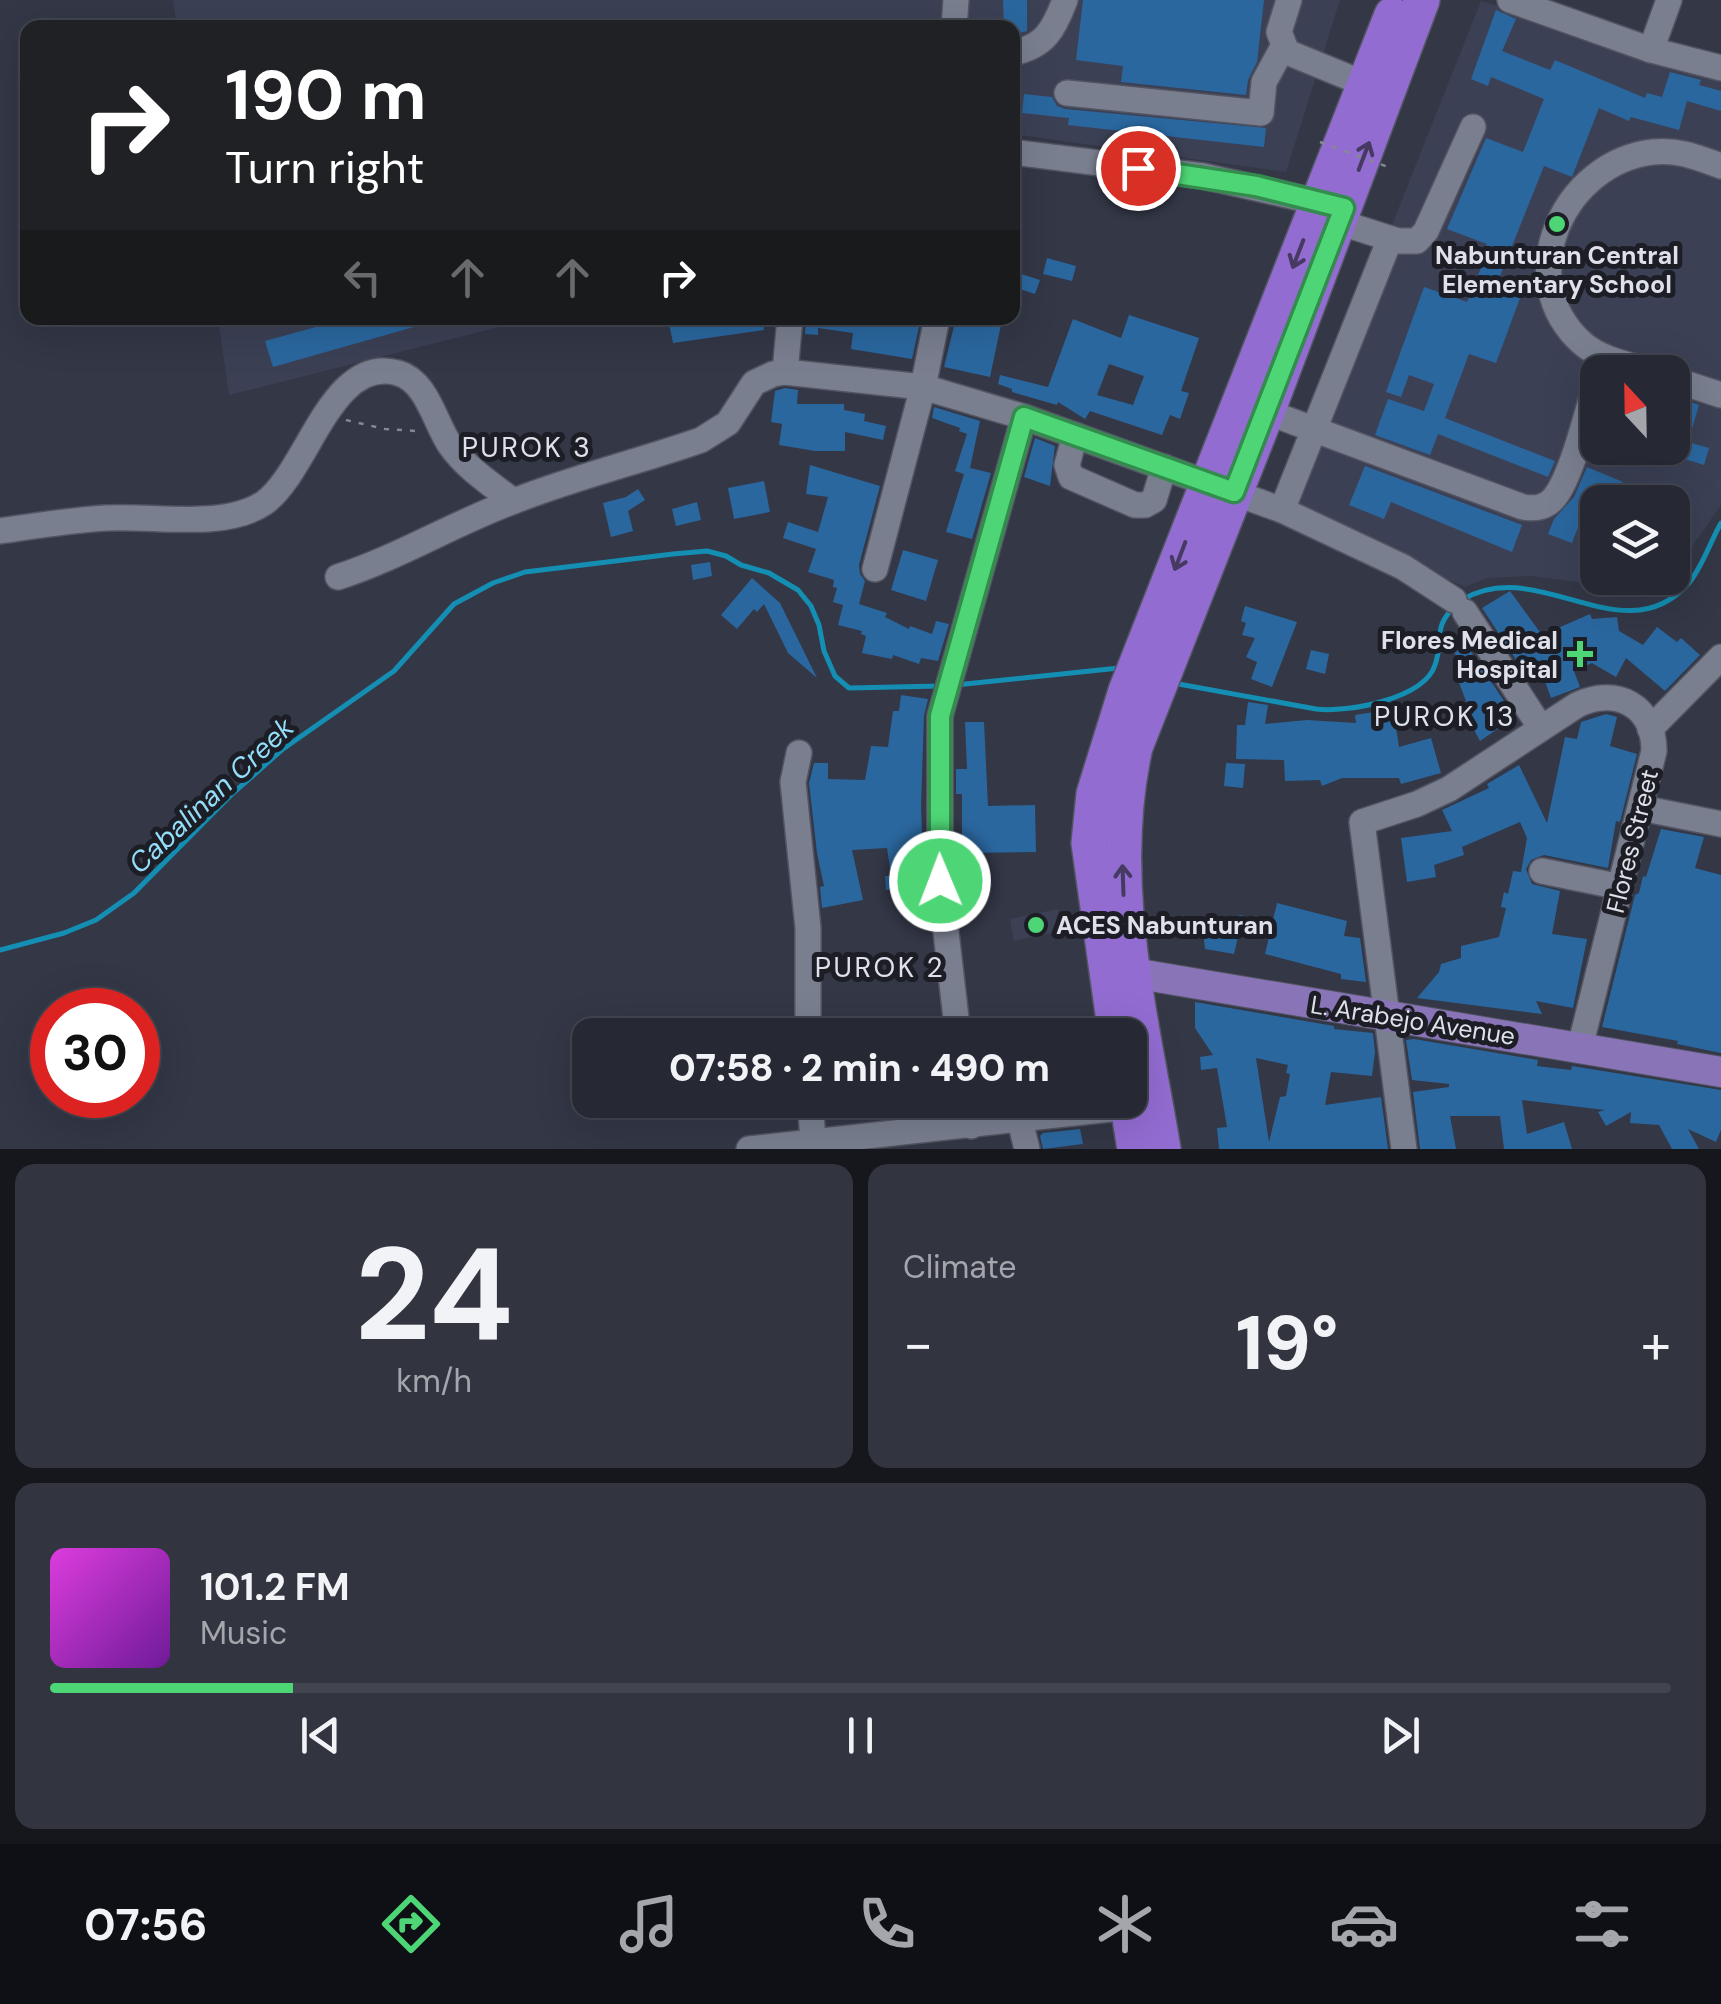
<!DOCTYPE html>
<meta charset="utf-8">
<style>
body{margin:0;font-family:"DM Sans",sans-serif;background:#323540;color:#f1f3f6;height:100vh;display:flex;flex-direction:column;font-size:38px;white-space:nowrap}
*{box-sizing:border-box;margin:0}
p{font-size:32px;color:#a4a6ac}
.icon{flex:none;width:55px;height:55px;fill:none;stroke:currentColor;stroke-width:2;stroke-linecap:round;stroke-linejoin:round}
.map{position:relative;height:1149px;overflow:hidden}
.sheet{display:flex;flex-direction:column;gap:15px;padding:15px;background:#15171d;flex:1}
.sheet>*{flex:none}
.top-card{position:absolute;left:20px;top:20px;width:1000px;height:305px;border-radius:20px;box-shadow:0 10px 40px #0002,0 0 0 2px #42454f;background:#202124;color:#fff;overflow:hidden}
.needle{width:65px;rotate:338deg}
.tools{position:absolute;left:1580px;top:355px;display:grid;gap:20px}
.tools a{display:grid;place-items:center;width:110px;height:110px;border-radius:20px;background:#262934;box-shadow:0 10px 40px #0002,0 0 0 2px #42454f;font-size:50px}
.speed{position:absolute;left:30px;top:988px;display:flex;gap:20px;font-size:50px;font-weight:700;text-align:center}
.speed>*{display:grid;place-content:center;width:130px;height:130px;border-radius:50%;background:#262934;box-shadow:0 10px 40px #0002,0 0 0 2px #42454f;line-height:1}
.speed .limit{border:15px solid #d22;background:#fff;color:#111}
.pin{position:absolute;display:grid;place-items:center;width:85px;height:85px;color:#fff;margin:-42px;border:5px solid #fff;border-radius:50%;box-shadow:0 2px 10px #0007}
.me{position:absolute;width:110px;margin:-55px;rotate:359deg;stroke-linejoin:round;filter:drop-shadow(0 0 8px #0008)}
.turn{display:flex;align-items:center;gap:35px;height:210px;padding:0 40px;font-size:45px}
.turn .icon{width:130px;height:130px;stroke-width:2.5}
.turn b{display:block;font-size:70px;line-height:85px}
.lanes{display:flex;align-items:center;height:95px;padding:0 40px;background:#0003;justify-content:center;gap:50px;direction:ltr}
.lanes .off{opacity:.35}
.big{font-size:75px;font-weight:800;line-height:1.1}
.sheet .card{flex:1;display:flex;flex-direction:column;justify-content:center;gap:15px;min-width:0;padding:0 35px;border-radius:20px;background:#323540}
.sheet .dial{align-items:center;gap:0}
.dial b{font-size:130px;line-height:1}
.song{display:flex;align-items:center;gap:30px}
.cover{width:120px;height:120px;border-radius:15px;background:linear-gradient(135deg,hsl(300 70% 55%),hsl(280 70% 35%))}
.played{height:10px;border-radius:5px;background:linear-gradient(90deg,#4ed676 15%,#42454f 15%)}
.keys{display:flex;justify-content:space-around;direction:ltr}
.heat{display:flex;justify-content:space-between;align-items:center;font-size:55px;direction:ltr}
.sheet .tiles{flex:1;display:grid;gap:15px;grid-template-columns:1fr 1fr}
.card:last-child{grid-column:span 2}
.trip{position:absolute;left:572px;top:1018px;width:575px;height:100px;border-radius:20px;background:#262934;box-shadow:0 10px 40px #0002,0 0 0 2px #42454f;font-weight:800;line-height:100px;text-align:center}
.tab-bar{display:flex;height:160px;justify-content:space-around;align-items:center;background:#0f1015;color:#a4a6ac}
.tab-bar .icon{width:70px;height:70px}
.tab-bar .on{color:#4ed676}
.tab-bar b{font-size:45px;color:#f1f3f6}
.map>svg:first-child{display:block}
.built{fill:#3c4055;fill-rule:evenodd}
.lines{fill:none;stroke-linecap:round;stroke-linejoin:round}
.stream{stroke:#148eb2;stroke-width:5}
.building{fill:#2a679f;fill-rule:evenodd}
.minor-casing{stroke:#525461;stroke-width:28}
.major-casing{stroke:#525461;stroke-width:32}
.highway-casing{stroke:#525461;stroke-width:38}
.path{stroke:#868995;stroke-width:2.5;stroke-dasharray:5 8;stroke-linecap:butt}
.minor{stroke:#7a7f90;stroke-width:25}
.major{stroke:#8974b8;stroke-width:30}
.highway{stroke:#936cd2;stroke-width:35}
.path-bridge{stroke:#868995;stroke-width:2.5;stroke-dasharray:5 8;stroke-linecap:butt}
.oneway{stroke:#463962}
.route-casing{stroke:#338b4d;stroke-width:25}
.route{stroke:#4ed676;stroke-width:18}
.poi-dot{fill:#4ed676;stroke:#1d1e25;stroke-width:4}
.labels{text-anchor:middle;stroke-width:10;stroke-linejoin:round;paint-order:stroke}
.poi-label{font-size:25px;font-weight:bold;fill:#dee0ea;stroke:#1d1e25}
.street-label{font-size:25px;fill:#dee0ea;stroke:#1d1e25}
.neighbourhood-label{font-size:28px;letter-spacing:2.5px;fill:#dee0ea;stroke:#1d1e25}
.water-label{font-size:28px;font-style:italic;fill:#93ddfa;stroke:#1d1e25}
</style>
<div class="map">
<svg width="1721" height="1149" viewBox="0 0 1721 1149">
<rect width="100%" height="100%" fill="#333746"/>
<!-- built -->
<g class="built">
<path d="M173,0H1340L1286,172L1013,134L1012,28H177Z"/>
<path d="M1481,1L1721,75V505L1673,574L1672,502H1598V578H1669L1656,588L1629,589L1532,576L1487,578L1465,587L1281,504ZM1598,372H1672V448H1598Z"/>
<path d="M218,318H535L229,395Z"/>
<path d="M1058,909L1062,931L1014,941L1010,919Z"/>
</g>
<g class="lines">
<!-- stream -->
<g class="stream">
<path d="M1462,600C1538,554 1623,656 1688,584C1702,568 1710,542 1721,523"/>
<path d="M1173,683L1316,709C1347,713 1424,699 1435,665C1444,640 1432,629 1454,607"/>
<path d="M956,685L1119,668"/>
<path d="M0,950L64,933L96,920L134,893L231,795L283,749L394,671L454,604L493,583L525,572L673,554L707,551L726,556L741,565L769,573L798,590L811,606L819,625L824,651L835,676L849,688L940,686"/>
</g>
</g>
<!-- building -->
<g class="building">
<path d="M1003,0H1027V31L1012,35V28H1004Z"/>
<path d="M1083,0H1264L1257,62L1248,80L1246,95L1121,82L1123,66L1076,60Z"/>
<path d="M1496,10L1516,19L1502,51L1550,70L1555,60L1645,98L1647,93L1662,97L1670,72L1701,80L1699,85L1721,91V111L1687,101L1679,130L1631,117L1629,121L1599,108L1572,177L1544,166L1498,281L1523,290L1496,363L1469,354L1445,418L1555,461L1548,477L1438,434L1430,455L1375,435L1388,399L1424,411L1434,384L1409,375L1401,397L1386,392L1424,287L1467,302L1485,258L1482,257L1487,244L1447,229L1486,138L1523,152L1544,99L1491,77L1488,86L1471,79Z"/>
<path d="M1024,94L1052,97L1057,106L1065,109L1266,128L1264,147L1068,125L1069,118L1022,113Z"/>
<path d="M1047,258L1076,266L1072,281L1043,274Z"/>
<path d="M1021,274L1040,280L1035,294L1017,288Z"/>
<path d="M1129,315L1199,338L1181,391L1189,393L1180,419L1170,415L1162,435L1090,411L1085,419L1058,402L1057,405L1012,392V389L998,384L1000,375L1048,387L1073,319L1121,338ZM1109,364L1144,376L1133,405L1097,395Z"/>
<path d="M349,318H434L435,321L273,367L265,341Z"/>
<path d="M668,318H762L764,330L673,343Z"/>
<path d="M806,318H921L912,359L851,349L853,333L818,328V335L805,334Z"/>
<path d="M956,318L1001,325L990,377L944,367Z"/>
<path d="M785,388L798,390L797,404H844V410L865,414L864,421L886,426L883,440L845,432V451H815L779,445L782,424L771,422L775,391Z"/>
<path d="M1672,396L1699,405L1688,442L1709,448L1704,465L1672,455Z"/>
<path d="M934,407L980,421L970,468L991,473L972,539L946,532L964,474L955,471L967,434L959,431L960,428L932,418Z"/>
<path d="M1035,438L1055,446L1050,486L1024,477Z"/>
<path d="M810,465L880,486L859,565L860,574L865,581L859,604L887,613L885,617L909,629L910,626L932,634L936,621L949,624L938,661L921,658L919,664L893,655L892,659L862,653L866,636L861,634L862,631L838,625L843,605L833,602L837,588L833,587L834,580L808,572L816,549L783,538L788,522L818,532L828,497L806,494Z"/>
<path d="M1365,466L1522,525L1512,552L1391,502L1384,519L1349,505Z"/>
<path d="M1587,467L1623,482L1614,502L1590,497L1572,543L1548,534L1554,519L1574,497Z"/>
<path d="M764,481L770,512L734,519L728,488Z"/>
<path d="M638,489L645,500L628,511L633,531L611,537L603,503L626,497Z"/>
<path d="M697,502L701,520L676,526L672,509Z"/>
<path d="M903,550L938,560L926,601L891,590Z"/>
<path d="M710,562L712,576L693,580L691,565Z"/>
<path d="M752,578L780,603L817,678L788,653L764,604L757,612L754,609L737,629L721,615Z"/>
<path d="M1510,591L1542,635L1590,614L1592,619L1617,617L1619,631L1643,645L1657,627L1677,642L1681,638L1700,655L1665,691L1626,658L1616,677L1592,663L1574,671L1580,687L1551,698L1542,673L1530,681L1482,608Z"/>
<path d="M1245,606L1297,622L1272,687L1251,679L1257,662L1246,657L1255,638L1242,635L1246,623L1241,621Z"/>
<path d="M1464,641L1506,704L1490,712L1499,728L1480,741L1466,715L1470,712L1458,680L1471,675L1452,650Z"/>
<path d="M1311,650L1329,654L1325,674L1306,669Z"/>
<path d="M901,695L928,699L924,716L921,807L924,887L886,890L885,876H891L887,848L852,850L863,900L822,908L820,887L824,886L817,853L809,783L814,763H828V779L865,780L871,746L888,747L893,711H899Z"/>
<path d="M1248,702L1268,705L1265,724L1307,720L1356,723L1355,715L1393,709L1399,747L1431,738L1441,773L1401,784L1399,778H1342L1322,786L1320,780L1285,781L1284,760L1236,759L1237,725H1245Z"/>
<path d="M1606,714L1617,717L1610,746L1637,754L1620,822L1616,821L1608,868L1544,855L1531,860L1526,869L1532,884L1560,891L1552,934L1587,939L1573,1008L1536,1001L1542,1014L1417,998L1439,972L1441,964L1461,958V946L1499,937L1506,908L1501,907L1504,892L1508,894L1513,871L1521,872L1527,838L1520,822L1462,847L1464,855L1434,865L1436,877L1407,882L1401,838L1452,831L1442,810L1489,788L1487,784L1519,765L1547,823L1565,737L1577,739L1581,722Z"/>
<path d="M965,722H984L988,806L1035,805L1036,852L962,853V794H956V769H967Z"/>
<path d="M1226,763L1245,764L1243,788L1224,786Z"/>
<path d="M1661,829L1704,837L1695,868L1721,875V1053L1677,1044L1678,1041L1602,1027L1635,895L1639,893L1643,876L1646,877Z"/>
<path d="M1277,903L1347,921L1344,936L1360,938L1366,982L1341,979V974L1265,954Z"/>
<path d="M1243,915L1234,954L1205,949L1202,923Z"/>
<path d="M1195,1002L1334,1026V1029L1373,1033L1375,1052L1372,1076L1331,1072L1325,1105L1381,1097L1388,1149H1219L1217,1128L1227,1127L1217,1068L1201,1070L1200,1057L1213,1055L1195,1028ZM1256,1058L1288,1065L1286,1073L1290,1074L1286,1096L1280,1097L1269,1142Z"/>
<path d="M1414,1039L1538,1060L1537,1066L1571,1070L1572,1066L1721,1090V1130L1716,1142L1688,1129L1699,1149H1672L1659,1125L1630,1123L1631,1112L1606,1126L1598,1112L1605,1110L1522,1100L1527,1134L1564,1122L1572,1149H1504L1500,1116H1450L1456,1149H1420L1413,1092L1449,1087V1084L1412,1080L1406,1040Z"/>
<path d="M1080,1129L1083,1144L1043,1149L1040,1136L1043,1133Z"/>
</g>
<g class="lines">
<defs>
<g id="minor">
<path d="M1289,0L1279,32L1287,52L1365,84"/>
<path d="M1510,0L1651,50L1721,68"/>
<path d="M954,28L956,0"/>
<path d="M1651,50L1669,0"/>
<path d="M1012,53C1045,47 1054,29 1065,0"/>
<path d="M1067,93L1261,113L1264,82L1283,47"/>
<path d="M1012,152L1203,176L1335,206"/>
<path d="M1323,217L1398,241H1417L1426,231L1473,127"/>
<path d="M785,372L790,318"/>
<path d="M1654,372C1631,365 1601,360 1582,343C1510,278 1564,162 1653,152C1678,149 1699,158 1721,166"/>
<path d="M1672,379L1721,395"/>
<path d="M1267,412L1523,507C1535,509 1545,508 1553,499C1572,479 1588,406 1598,377"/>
<path d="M1075,435L1067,465L1071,477L1135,505H1145L1154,500L1164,467"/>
<path d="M1282,510L1390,239"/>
<path d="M0,531C35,526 71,520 106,518C154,515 224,530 264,503C308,472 331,354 398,373C427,381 435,423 450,445C466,468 491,484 513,501"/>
<path d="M875,569L923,387L937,318"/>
<path d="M338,577C397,558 451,525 509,503C571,478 638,462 701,440L728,423L754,383L773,374L785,372L923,387L1024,417L1282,510L1403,567L1454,600"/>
<path d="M1465,612L1541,728"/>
<path d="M1650,729L1721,657"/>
<path d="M799,753L793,782L808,928V1035"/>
<path d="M1641,808L1721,824"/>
<path d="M1542,871L1621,887"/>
<path d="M958,1035L940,881V716L1024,417"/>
<path d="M810,1100L813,1140"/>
<path d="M967,1100L971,1126"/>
<path d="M1020,1121L1027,1149"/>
<path d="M749,1149L1129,1107"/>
<path d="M1404,1149L1362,822L1417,804L1449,789L1577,705C1617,686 1654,706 1654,751L1580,1047"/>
</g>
<path id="major" d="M1112,976L1133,973L1721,1072"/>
<g id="highway">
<path d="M1116,1035L1089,843L1094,794L1126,691L1392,15"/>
<path d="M1127,1100L1135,1149"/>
<path d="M1163,1149C1141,1016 1105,881 1135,747L1267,412L1422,0"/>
</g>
</defs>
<!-- minor casing -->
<use href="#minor" class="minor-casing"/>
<!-- major casing -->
<use href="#major" class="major-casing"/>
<!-- highway casing -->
<use href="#highway" class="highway-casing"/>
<!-- path -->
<path class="path" d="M346,420L385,429L416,431"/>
<!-- minor -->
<use href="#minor" class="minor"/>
<!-- major -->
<use href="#major" class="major"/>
<!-- highway -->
<use href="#highway" class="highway"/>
<!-- path-bridge -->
<path class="path-bridge" d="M1320,142L1388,167"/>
</g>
<!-- one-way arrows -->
<defs><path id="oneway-shaft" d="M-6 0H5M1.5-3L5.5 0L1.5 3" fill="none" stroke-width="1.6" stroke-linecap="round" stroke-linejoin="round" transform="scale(2.5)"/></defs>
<g class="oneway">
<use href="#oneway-shaft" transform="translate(1364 156) rotate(-69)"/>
<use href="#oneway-shaft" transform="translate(1298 254) rotate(111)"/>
<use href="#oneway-shaft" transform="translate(1180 556) rotate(111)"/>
<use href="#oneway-shaft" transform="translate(1123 880) rotate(-92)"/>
</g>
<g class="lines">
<defs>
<path id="route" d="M940,881V716L1024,417L1234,492L1344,208L1256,186L1138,168"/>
</defs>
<!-- route casing -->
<use href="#route" class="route-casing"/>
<!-- route -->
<use href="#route" class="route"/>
</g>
<!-- markers -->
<g class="poi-dot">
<circle cx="1557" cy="224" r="10"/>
<path d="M1575 639h10v10h10v10h-10v10h-10v-10h-10v-10h10z"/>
<circle cx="1036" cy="925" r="10"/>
</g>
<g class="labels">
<!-- poi labels -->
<g class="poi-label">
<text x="1557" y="264">Nabunturan Central<tspan x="1557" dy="29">Elementary School</tspan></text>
<text x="1558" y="649" text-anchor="end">Flores Medical<tspan x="1558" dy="29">Hospital</tspan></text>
<text x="1056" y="934" text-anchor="start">ACES Nabunturan</text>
</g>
<!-- street labels -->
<g class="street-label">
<text transform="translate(1632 841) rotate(-76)" y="9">Flores Street</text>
<text transform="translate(1413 1020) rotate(9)" y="9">L. Arabejo Avenue</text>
</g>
<!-- neighbourhood labels -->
<g class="neighbourhood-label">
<text x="527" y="457">PUROK 3</text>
<text x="1445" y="726">PUROK 13</text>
<text x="880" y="977">PUROK 2</text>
</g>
<!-- water labels -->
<g class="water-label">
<text transform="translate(211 795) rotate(-43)" y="10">Cabalinan Creek</text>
</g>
</g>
</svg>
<div class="tools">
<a><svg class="needle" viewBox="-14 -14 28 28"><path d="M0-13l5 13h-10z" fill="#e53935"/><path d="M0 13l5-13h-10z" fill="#a4a6ac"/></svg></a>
<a><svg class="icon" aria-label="layers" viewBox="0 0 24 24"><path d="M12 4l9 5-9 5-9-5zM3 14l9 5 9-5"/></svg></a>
</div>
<div class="speed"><div class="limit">30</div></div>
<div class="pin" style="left:1138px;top:168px;background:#d93025"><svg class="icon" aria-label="arrive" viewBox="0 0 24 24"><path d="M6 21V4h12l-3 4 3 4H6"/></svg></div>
<svg class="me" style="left:940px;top:881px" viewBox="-20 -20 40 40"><circle r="17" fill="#4ed676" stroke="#fff" stroke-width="3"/><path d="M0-11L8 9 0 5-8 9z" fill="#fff"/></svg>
<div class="trip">07:58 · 2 min · 490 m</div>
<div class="top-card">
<div class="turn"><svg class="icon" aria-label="right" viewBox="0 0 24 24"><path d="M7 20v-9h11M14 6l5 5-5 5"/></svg><div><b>190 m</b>Turn right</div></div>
<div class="lanes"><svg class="icon off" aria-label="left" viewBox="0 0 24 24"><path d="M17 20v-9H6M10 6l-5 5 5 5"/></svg><svg class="icon off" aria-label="ahead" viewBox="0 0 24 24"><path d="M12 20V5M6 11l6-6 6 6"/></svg><svg class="icon off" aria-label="ahead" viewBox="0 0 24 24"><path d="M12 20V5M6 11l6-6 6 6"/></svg><svg class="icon" aria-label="right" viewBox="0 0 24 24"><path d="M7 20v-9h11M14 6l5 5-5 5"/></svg></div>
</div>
</div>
<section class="sheet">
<div class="tiles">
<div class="card dial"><b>24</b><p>km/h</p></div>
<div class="card"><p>Climate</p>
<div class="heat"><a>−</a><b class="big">19°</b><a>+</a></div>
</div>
<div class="card">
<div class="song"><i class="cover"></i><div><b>101.2 FM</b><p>Music</p></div></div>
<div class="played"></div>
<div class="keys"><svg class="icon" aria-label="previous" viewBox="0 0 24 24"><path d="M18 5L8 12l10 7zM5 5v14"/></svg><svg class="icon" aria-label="pause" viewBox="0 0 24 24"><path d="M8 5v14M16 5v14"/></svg><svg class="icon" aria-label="next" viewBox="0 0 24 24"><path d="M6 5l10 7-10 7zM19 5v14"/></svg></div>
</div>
</div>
</section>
<nav class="tab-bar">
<b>07:56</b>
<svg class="icon on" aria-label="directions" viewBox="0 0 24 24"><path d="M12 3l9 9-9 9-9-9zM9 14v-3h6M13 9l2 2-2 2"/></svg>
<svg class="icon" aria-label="music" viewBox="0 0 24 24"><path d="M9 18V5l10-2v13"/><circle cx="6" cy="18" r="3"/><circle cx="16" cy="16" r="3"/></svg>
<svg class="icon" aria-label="phone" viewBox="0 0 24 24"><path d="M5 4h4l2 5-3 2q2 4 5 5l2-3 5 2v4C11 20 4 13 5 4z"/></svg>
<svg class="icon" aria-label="climate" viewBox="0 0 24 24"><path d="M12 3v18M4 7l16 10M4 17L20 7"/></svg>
<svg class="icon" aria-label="car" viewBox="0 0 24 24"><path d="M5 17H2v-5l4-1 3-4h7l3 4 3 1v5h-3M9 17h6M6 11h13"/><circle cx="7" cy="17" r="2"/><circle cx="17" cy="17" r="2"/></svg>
<svg class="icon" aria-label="filters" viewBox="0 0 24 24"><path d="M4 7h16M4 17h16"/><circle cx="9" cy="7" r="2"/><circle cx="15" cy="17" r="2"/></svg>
</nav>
